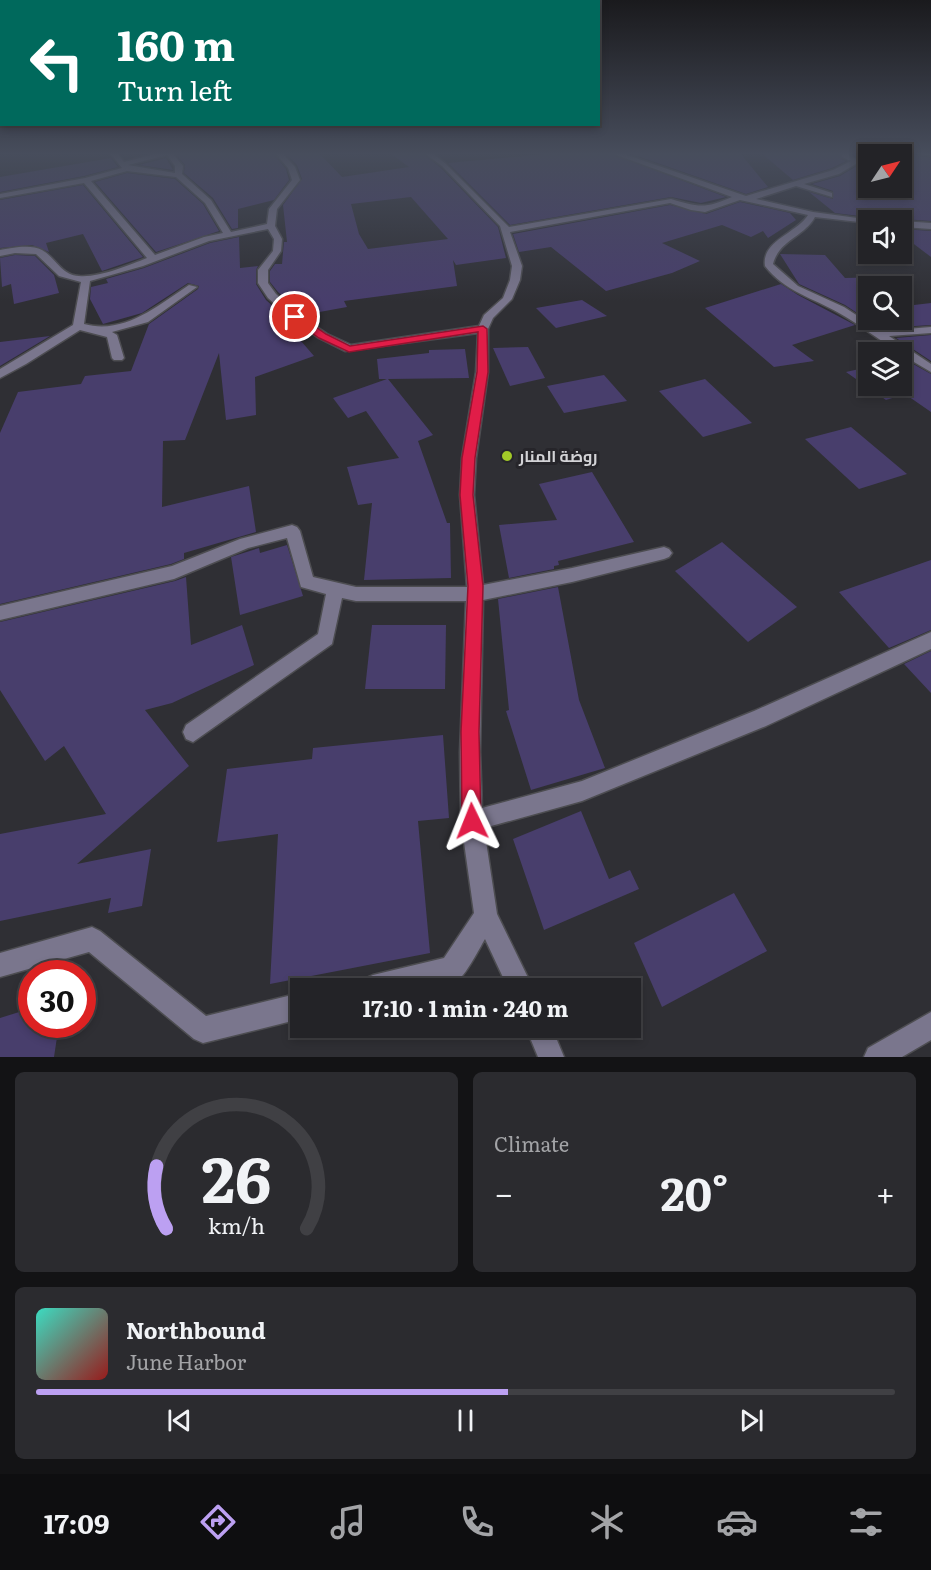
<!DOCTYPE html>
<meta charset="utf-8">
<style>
body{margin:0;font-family:Literata,Cairo,serif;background:#2b2b2f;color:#f1f3f6;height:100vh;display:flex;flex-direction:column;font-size:22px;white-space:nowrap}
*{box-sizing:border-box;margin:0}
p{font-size:20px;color:#a3a4a7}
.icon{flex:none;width:33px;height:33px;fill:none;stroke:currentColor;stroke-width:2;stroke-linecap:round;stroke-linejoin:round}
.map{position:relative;height:1057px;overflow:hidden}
.panel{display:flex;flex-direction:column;gap:15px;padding:15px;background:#131315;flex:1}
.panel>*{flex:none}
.top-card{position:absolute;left:0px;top:0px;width:600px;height:126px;box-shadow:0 3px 9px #0003,0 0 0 2px #404044;background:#00695c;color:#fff;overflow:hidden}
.needle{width:39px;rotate:55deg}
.buttons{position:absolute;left:858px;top:144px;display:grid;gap:12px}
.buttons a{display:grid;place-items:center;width:54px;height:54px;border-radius:0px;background:#232327;box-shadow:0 3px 9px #0003,0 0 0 2px #404044;font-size:30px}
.speed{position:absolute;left:18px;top:960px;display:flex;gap:12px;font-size:30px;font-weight:700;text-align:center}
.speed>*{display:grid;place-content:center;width:78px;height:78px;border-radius:50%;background:#232327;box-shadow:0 3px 9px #0003,0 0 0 2px #404044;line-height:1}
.speed .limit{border:9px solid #d22;background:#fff;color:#111}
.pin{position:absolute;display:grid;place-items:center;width:51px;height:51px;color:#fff;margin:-26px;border:3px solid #fff;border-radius:50%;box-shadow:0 2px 6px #0007}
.me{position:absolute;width:66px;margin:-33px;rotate:358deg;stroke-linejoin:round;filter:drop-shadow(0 0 4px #0008)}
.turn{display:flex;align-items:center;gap:21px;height:126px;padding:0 18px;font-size:27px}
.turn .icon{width:78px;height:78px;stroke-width:2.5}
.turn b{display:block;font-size:42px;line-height:51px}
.big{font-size:45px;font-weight:700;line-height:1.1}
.panel .card{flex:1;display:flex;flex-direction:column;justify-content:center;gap:9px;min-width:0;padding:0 21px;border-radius:9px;background:#2b2b2f}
.panel .dial{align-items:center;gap:0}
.dial svg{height:156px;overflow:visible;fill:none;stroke:#404044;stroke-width:7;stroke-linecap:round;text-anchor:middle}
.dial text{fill:#f1f3f6;stroke:none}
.song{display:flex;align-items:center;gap:18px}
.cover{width:72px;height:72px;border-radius:9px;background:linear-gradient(135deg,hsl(170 70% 55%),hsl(0 70% 35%))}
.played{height:6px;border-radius:3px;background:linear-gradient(90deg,#bca0f2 55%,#404044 55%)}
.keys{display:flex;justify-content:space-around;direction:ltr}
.heat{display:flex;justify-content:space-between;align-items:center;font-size:33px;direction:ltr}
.panel .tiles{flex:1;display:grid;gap:15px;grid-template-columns:1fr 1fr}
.card:last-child{grid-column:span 2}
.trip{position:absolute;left:290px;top:978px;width:351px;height:60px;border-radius:0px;background:#232327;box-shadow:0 3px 9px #0003,0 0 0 2px #404044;font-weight:700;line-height:60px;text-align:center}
.tab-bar{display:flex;height:96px;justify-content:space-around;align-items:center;background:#0e0e10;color:#a3a4a7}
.tab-bar .icon{width:42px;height:42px}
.tab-bar .on{color:#bca0f2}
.tab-bar b{font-size:27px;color:#f1f3f6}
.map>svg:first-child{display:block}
.building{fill:#483e6c;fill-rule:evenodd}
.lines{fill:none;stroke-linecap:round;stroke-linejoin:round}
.minor-casing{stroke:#4d4d51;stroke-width:3}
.minor{fill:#7a768d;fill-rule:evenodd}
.route{fill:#e11d48;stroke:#92132f;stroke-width:1.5}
.poi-dot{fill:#a2c928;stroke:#26252a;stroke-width:2}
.labels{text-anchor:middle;stroke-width:6;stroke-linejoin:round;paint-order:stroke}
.poi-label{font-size:16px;font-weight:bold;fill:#d3d3d6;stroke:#26252a;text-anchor:start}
</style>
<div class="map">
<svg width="931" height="1057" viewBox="0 0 931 1057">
<rect width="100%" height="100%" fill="#2f2f34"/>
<!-- building -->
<g class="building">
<path d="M175,153H273L286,169L289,180L274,200L238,209V228L232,229L213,198L184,173L185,165Z"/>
<path d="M285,153H319L342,177L409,167L390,153H422L441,168L498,227L506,258L456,265L453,260L457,286L344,301L347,307L303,315L278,292L270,282V271L275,264H282L284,242H287L283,205L302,179L297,165ZM411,197L448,239L368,249L359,234L351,204Z"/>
<path d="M556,153H609L726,197L701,203L671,197L510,225L448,163Z"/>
<path d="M629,153H740L768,187L746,194Z"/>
<path d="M761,153H840L841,159L846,161L832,168L793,180Z"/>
<path d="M850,153H903L931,158V221L902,219L882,220L868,210V217L835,213L809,192L833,199V191L812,184L840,176L860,164V158ZM868,154H902V188H868Z"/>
<path d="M111,158L118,167L84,176L0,192V177Z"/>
<path d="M166,158L173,170L139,165Z"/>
<path d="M127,173L175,179L203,204L219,231L156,252L95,182Z"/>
<path d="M83,185L143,257L102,271L83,234L46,243L49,252L32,245L0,248V200Z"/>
<path d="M740,202L790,213L796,220L768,238L763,231L751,237L722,225L662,243L700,261L672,273L606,291L551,247L519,252L513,234L670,205L706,214Z"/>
<path d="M902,229L931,231V257L902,235Z"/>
<path d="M239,237L240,268L258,266L256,270V284L266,300L286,318L282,319L314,356L255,377L256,415L226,420L219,353L185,440L163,441L162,507L249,486L256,532L184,553V559L171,564L0,604V433L18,392L81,384L85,376L131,371L149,324L198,289L199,286L188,283L142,313L103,324L90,299L91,287L108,283L106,279L144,268L210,243Z"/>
<path d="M780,254L825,255L845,278L882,277L893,286H868V320H902V294L914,305L931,303V325L884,328L869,321L845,305L799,284Z"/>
<path d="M15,255L35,256L54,275L59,293L14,304L11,284L2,287L0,258Z"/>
<path d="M781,284L798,295L855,325L792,345L814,361L774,367L705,308Z"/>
<path d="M582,300L607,316L556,328L536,308Z"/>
<path d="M931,335V361L896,338Z"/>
<path d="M50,336L0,366V342Z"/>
<path d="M528,347L545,378L510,386L493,348Z"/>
<path d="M465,349L469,378L388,379L433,435L418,441L447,523H450L451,578L364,580L372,503L358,505L347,467L399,458L366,411L348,418L333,398L387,379H379L377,359L429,353V350Z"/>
<path d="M906,360L931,374V412L905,394L886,400L846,372L868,367V386H902V361Z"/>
<path d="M604,375L627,401L564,413L547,386Z"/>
<path d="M705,379L752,423L703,437L659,391Z"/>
<path d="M851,427L907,474L859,489L805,439Z"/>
<path d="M592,472L634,542L558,561L559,565L554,566V569L509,578L499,525L557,520L539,484Z"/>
<path d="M722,542L797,607L748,642L675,571Z"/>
<path d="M287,545L303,596L240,615L231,557L259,548L260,553Z"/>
<path d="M931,560V630L889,648L839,592Z"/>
<path d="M186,577L191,645L242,625L254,665L172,703L145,710L189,766L77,864L151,849L142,906L108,913L111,898L0,921V834L106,814L64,746L45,761L0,690V622L175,581Z"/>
<path d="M558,587L579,700L605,768L531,790L506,711L509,710L498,599Z"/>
<path d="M372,625H446L445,689H365Z"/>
<path d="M931,651V693L904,664Z"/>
<path d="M443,735L449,818L418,821L430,953L270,984L278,834L217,842L227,769L312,759L313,748Z"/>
<path d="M581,811L609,879L630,870L639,889L544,930L513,839Z"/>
<path d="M734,893L767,951L662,1007L634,943Z"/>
<path d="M32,1008V1024H59L54,1057H0V1018Z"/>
</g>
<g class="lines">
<defs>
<g id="minor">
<path d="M110,153H117L124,162L159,153H172L183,166L182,174L211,200L231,232L267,224L269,209L292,180L288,168L275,153H282L295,167L300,180L277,209L275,226L282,239L281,251L268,270V283L276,294L299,315L327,334L351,345L479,326L484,315L503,298L510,280L512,266L500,226L442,166L424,153H432L446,164L509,227L671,199C698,207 705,209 732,197L611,153H621L746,196L833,170L851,161L842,157V153H848V155L859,160V162L839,174L804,184L832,193V197L796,186L756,199L813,212L872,220H868V223L815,217C804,237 779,240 773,264L798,286L844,307L881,331L931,327V333L889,336L931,364V372L902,355V352H898C878,339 860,325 839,313C813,298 784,291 765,266C761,241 797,233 808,215L740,200L705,212L691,210L670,203L510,232L522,266L520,280L512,299L493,318L488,329V372L476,458L474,495L483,585L572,568L664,547L669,549L672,553L669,557L664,559L572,582L483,600L480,752L482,808L582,781L754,711L931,632V649L766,726L582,801L484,828L497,914L533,988H508L485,939C479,949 467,973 459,979C436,993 387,988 361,988L364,979L373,975L444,958L474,913L461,821L460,752L466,601H356L342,598L332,644L193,742L186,739L183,732L186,725L318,634L326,594L301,587L287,538L248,548L174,579L0,620V606L172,566L240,539L292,525L297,527L300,531L313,577L356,587H467L460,495L462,458L476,372L478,333L345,351L319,338L291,319L268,298L258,283V270L273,251L274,239L268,229L209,241L143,266L90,281L84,324C124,335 157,306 189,285L197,287L148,322L112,332L117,335L124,358L122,360H114L112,358L107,337L80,330L26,364L0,378V369L73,325L81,282L59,276L36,254L15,253L0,256V250C11,248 31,244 42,250C56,258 61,275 79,276C98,278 130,265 147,258L84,183L0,198V194L85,178L122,168ZM167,155L175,166V173L128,165ZM127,171L176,177L205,203L223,233L204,237L155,255L91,181Z"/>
<path d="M921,153H931V156L922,154Z"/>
<path d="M902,221L931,223V229L902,227Z"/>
<path d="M92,927L100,931L206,1016L300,993V1019L203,1043L194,1039L89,952L0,977V953Z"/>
<path d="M931,1012V1040L902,1057H864L868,1048Z"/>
<path d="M526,1028H552L564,1057H538Z"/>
</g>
</defs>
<!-- minor casing -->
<use href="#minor" class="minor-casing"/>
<!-- minor -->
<use href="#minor" class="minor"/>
</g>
<!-- sky -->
<linearGradient id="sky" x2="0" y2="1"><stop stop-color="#1a1a1d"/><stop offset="0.51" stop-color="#474d5c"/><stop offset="1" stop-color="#474d5c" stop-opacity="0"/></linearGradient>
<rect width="931" height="301" fill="url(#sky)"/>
<!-- route -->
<path class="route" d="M292,315H299L326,334L350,346L483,326L487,329L488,372L475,458L473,495L483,586L479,732L481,821L478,828L472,831L465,828L462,821L461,732L468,586L460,495L462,458L477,372L478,332L349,352L319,338L292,319Z"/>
<!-- markers -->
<circle class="poi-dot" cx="507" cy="456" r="6"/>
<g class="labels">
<!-- poi labels -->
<g class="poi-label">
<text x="519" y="462">روضة المنار</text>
</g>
</g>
</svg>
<div class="buttons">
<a><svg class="needle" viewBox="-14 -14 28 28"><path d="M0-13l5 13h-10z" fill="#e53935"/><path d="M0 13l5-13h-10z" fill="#a3a4a7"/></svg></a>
<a><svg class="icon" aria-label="sound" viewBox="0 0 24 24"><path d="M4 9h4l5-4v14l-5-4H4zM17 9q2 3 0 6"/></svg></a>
<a><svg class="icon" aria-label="search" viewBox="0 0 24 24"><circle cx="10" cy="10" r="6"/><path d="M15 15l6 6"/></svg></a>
<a><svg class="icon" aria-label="layers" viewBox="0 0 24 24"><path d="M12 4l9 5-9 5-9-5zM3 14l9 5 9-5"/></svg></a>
</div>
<div class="speed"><div class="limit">30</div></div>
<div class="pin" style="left:295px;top:317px;background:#d93025"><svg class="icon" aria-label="arrive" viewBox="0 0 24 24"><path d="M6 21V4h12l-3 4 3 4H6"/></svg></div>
<svg class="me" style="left:472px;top:821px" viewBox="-20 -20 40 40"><path d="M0-17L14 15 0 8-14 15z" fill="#e11d48" stroke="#fff" stroke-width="4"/></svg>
<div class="trip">17:10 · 1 min · 240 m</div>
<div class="top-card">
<div class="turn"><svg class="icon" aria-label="left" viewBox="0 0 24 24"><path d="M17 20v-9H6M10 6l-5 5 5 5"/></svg><div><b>160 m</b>Turn left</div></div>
</div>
</div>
<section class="panel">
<div class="tiles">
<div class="card dial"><svg viewBox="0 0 100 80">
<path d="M14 69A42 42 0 1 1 86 69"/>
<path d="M14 69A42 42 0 0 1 9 37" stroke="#bca0f2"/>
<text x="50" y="56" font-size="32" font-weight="700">26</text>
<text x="50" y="72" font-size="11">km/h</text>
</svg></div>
<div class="card"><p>Climate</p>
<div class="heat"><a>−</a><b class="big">20°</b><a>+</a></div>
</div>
<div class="card">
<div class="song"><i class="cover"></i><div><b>Northbound</b><p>June Harbor</p></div></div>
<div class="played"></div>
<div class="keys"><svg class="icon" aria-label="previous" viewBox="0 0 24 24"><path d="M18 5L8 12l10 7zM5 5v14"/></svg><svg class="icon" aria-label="pause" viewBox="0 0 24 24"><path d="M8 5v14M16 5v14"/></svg><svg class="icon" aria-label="next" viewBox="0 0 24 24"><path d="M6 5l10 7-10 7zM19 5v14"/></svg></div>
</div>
</div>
</section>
<nav class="tab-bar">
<b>17:09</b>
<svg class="icon on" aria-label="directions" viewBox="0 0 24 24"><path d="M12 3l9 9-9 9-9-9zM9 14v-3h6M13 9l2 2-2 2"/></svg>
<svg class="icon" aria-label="music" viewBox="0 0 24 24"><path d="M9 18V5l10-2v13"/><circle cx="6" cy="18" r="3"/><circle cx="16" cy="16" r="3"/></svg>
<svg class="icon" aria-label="phone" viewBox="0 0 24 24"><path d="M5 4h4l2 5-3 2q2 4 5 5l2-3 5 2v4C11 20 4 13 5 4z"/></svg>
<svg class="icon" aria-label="climate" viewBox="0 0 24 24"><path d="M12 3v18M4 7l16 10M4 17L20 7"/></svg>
<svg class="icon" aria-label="car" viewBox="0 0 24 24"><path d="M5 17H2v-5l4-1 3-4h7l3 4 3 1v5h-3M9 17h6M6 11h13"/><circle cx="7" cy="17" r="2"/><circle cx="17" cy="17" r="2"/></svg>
<svg class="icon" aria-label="filters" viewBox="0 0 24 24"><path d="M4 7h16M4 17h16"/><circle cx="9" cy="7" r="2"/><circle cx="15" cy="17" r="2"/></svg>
</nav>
